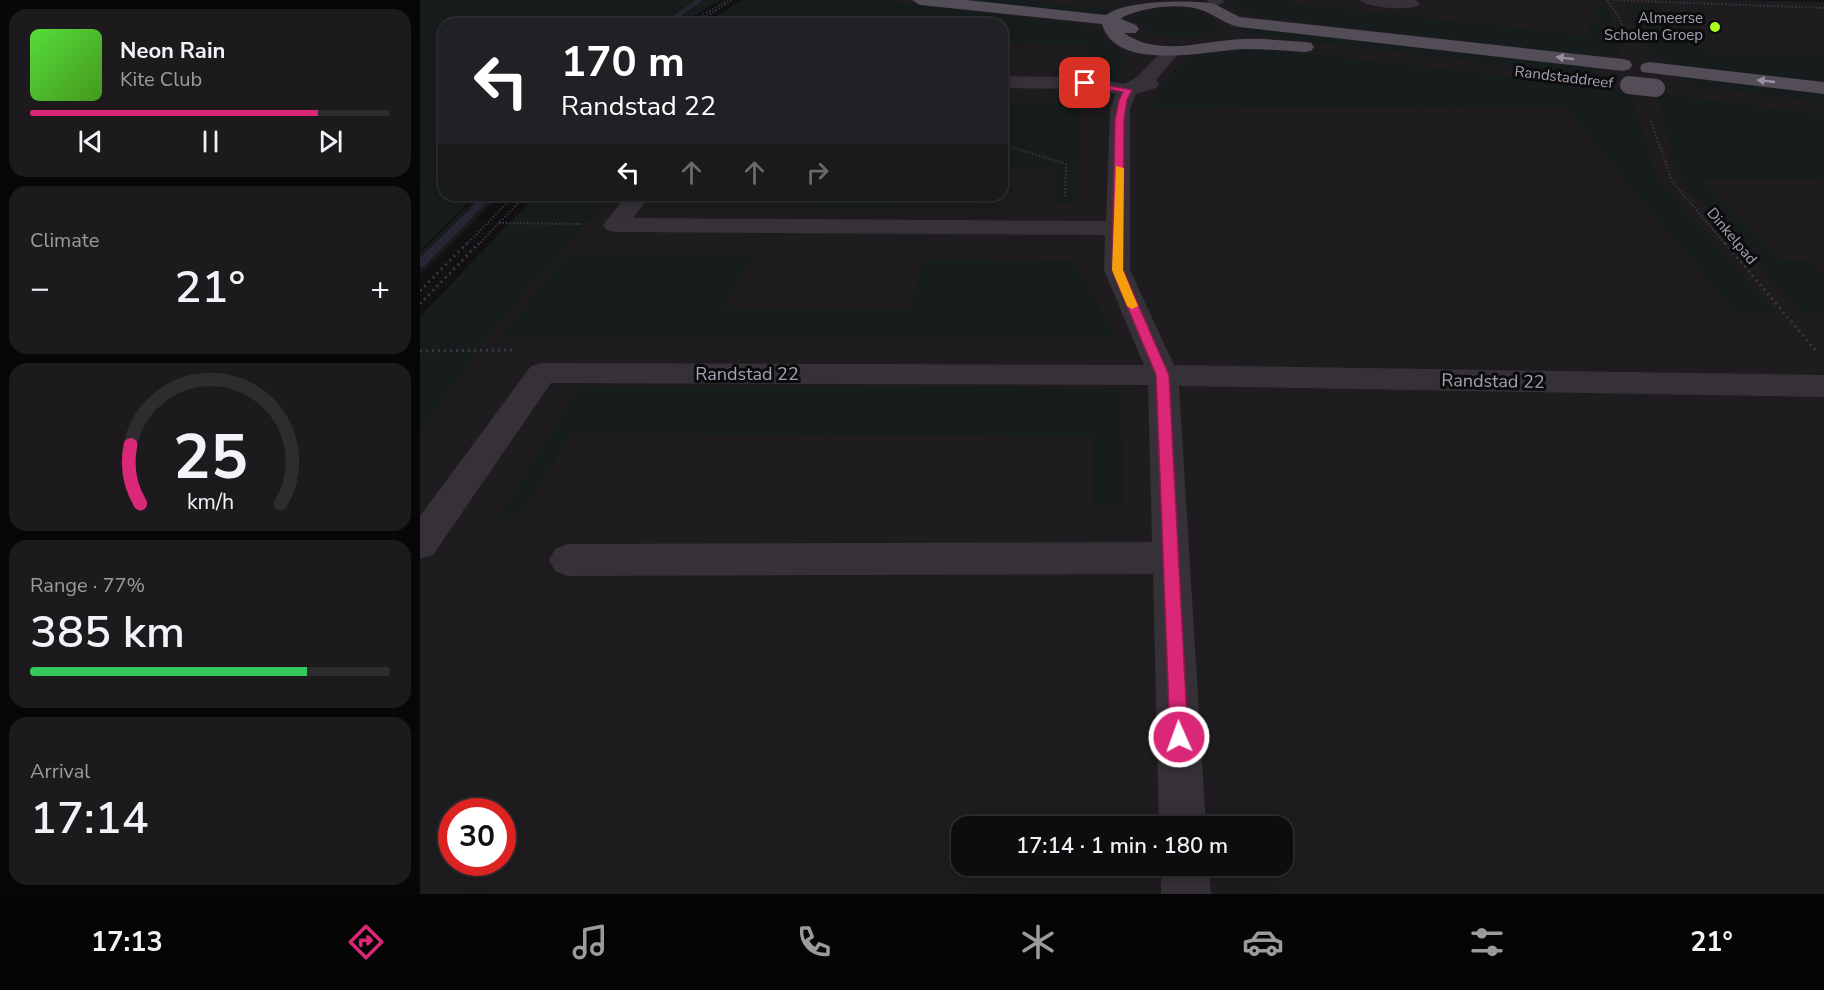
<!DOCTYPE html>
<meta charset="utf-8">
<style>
body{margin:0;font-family:"Nunito Sans",sans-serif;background:#1c1a1c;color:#f1f3f6;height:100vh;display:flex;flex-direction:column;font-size:22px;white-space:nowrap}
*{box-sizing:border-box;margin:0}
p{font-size:20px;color:#9b9b9e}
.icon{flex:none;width:33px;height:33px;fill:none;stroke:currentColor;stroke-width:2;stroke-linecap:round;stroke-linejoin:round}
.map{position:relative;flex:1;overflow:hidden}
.panel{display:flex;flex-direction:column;gap:9px;padding:9px;background:#080708;width:420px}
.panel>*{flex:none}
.guide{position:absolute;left:18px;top:18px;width:570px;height:183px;border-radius:18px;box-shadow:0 3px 15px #0003,0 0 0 2px #2e2c2e;background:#202124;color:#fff;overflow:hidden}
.speed{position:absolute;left:18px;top:798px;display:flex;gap:12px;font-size:30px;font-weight:700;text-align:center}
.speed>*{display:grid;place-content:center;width:78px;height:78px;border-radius:50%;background:#0e0c0e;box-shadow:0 3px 15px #0003,0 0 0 2px #2e2c2e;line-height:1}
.speed .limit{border:9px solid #d22;background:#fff;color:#111}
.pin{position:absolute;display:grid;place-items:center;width:51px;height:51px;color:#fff;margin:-26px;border-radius:12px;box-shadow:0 3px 9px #0006}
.me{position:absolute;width:66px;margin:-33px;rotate:358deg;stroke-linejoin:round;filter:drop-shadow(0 0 4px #0008)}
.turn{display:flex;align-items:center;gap:21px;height:126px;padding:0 24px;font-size:27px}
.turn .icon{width:78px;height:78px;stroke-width:2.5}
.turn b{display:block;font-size:42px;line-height:51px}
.lanes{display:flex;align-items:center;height:57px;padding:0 24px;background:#0003;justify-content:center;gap:30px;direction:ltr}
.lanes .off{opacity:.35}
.big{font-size:45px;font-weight:600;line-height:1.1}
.panel .widget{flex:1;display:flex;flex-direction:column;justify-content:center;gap:9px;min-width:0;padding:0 21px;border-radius:18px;background:#1c1a1c}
.panel .dial{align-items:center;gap:0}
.dial svg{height:156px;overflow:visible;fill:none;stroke:#2e2c2e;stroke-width:7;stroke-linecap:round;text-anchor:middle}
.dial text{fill:#f1f3f6;stroke:none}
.song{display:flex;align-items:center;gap:18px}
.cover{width:72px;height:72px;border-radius:9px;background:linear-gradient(135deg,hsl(110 70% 55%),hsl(100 70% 35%))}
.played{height:6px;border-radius:3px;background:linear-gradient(90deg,#db2777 80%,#2e2c2e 80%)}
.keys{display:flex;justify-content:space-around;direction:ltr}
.heat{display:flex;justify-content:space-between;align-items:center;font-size:33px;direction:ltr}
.charge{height:9px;border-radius:4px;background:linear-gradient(90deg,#34c759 77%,#2e2c2e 0)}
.trip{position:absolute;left:531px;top:816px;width:342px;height:60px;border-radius:18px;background:#0e0c0e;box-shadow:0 3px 15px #0003,0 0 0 2px #2e2c2e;font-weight:600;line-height:60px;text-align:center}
.tabs{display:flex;height:96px;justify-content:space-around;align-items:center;background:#060506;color:#9b9b9e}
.tabs .icon{width:42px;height:42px}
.tabs .on{color:#db2777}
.tabs b{font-size:27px;color:#f1f3f6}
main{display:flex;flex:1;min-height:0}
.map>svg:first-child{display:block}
.built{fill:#1e1c1f;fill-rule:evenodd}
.green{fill:#171d1c}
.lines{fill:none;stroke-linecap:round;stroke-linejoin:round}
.stream{fill:#292636;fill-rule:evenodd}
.path-far1{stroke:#3a373e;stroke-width:2;stroke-dasharray:1.5 2;stroke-linecap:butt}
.path{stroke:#3a373e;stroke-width:3;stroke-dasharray:2 4;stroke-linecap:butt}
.minor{fill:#353137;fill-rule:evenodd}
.major{fill:#524d57;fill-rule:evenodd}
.major-bridge{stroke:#524d57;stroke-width:18}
.oneway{fill:#9790a1}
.route{fill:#db2777;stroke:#8e194d;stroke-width:1.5}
.slow{fill:#f59e0b}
.poi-dot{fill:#acff1c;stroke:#0d0c0d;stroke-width:2}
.labels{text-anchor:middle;stroke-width:6;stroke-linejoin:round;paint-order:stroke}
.far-poi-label{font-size:15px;fill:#a8a1b4;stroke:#0d0c0d;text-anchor:end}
.far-street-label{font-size:15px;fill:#a8a1b4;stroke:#0d0c0d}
.street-label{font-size:18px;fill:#a8a1b4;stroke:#0d0c0d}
</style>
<main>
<section class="panel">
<div class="widget">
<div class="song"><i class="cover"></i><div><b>Neon Rain</b><p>Kite Club</p></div></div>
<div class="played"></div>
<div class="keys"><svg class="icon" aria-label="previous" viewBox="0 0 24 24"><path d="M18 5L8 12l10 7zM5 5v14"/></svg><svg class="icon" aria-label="pause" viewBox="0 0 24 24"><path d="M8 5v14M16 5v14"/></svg><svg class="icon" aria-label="next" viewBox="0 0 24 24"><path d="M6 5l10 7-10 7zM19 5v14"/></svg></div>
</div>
<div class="widget"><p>Climate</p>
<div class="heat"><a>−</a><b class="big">21°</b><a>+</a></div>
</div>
<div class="widget dial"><svg viewBox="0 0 100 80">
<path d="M14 69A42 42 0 1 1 86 69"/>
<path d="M14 69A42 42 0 0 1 9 39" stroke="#db2777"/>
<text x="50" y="56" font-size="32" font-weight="700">25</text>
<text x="50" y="72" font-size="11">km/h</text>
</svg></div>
<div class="widget"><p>Range · 77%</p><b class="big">385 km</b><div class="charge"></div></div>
<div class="widget"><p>Arrival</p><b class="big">17:14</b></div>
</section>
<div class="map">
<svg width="1404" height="894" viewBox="0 0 1404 894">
<rect width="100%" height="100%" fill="#121012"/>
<!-- built -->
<path class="built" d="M347,0H1312L1404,2V894H0V346L136,195H582V24ZM32,812H82V862H32ZM542,826H862V866H542Z"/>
<!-- green -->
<g class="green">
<path d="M0,0H301L260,24H24V195H57L0,250Z"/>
<path d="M322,0H462L647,23L669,27L682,33L684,38L707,55L694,80L662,79L667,45L582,44V24H284Z"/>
<path d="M539,0H602L691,10L684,17Z"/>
<path d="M808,0H868V3L1170,36L1168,22H1177L1173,5H1186L1200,38L1199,56L1155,54L842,17L831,14Z"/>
<path d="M1204,4L1235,5L1261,41L1291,54L1404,55V83L1257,64L1233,58Z"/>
<path d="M752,7L773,10L801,24C788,40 753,41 736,34C726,30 722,22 711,19L728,10Z"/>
<path d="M826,25L1174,66L1177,76L820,33Z"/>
<path d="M837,48L1210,90L1236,177L1357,314L1315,313L1144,106L728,109C739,93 750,71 767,60C782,50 818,50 837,48Z"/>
<path d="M1263,76L1404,93V103L1266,85Z"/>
<path d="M1236,93L1404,115V179L1281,180L1360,260H1389L1404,277V313H1382L1267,186L1256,168Z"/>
<path d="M582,103L661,104L657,204H634L637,169H582Z"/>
<path d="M59,195H80L0,274V252Z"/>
<path d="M116,195H191L69,335L0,433V317Z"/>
<path d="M398,195H491L486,208H392Z"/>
<path d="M334,256L303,309H489L503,259L654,260L696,338L80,337L143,257Z"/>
<path d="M160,386L701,388L704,506H672L673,437L152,433L100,518H77Z"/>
</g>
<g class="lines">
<!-- stream -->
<g class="stream">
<path d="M276,0H283L250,24H242Z"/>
<path d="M64,195H74L4,266L0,267V258Z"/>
</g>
<!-- path-far1 -->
<g class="path-far1">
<path d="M1187,0L1199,17L1207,36"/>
<path d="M1193,0L1404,8"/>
<path d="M268,24L308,0"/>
<path d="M275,24L312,0"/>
<path d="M1231,121L1252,181L1306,245"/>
<path d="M582,144L646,164L645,197"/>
<path d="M79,223L161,224"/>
<path d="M46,245L95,195"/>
<path d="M58,245L106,195"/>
</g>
<!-- path -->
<g class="path">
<path d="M1305,243L1396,351"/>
<path d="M0,291L47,243"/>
<path d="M0,304L59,243"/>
<path d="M0,351L95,350"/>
</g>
<!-- minor -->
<g class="minor">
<path d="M787,0H803L804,2L796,7L790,5Z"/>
<path d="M940,0H996L1000,4C994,12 947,8 940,0Z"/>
<path d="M751,47L757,48L760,52L736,80L739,84L736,88L716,94L710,109V270L754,365L1404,375V397L759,386L786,826H739L733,574L148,576L135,571L129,560L135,549L148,544L732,542L728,385L131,383L13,555L0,559V516L111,366L122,363L724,365L684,270L685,235L195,232L186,230L183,225L207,195H231L213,218L686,221L690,109L696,94L665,89L582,88V76L665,77L705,84L718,76L745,48Z"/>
<path d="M741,866H789L791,894H741Z"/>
</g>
<!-- major -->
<g class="major">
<path d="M492,0H547L686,15C706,0 766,0 791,3C801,6 810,13 820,17L1203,59L1210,61L1212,65L1210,69L1203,71L819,27C806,24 796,16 784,11C760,2 725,7 703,17L701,19L716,25L719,29L716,33H704C740,58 784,40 824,39C844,38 865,41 885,42L891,43L894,47L891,51L885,52C865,51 845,49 825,49C790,50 696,74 682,24L500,5Z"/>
<path d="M1229,62L1404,82V94L1222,72L1220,68L1222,64Z"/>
</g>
<!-- major-bridge -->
<path class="major-bridge" d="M1209,85L1236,88"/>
</g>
<!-- one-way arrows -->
<defs><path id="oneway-solid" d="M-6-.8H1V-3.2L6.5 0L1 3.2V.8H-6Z" transform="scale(1.5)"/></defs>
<g class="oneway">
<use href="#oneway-solid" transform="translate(1145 58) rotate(-173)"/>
<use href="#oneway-solid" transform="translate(1346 81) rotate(-174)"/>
</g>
<!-- route -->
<path class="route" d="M665,81L712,90L707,100L704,120L703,270L749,375L768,737L765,743L759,746L752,743L750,737L736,375L692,270L695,120L699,100L703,92L663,85L661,83Z"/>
<!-- slow -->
<path class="slow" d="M696,166L704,168L703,270L718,306L712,309L707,306L692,270Z"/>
<!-- markers -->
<circle class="poi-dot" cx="1295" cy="27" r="6"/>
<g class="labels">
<!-- far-poi labels -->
<g class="far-poi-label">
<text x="1283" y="23">Almeerse<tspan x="1283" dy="17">Scholen Groep</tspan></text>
</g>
<!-- far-street labels -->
<g class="far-street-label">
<text transform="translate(1144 77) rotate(7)" y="5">Randstaddreef</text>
<text transform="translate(1312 236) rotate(50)" y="5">Dinkelpad</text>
</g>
<!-- street labels -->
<g class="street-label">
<text x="327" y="380">Randstad 22</text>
<text transform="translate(1073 381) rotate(1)" y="6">Randstad 22</text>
</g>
</g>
</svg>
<div class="speed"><div class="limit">30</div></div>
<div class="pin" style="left:665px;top:83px;background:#d93025"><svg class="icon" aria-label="arrive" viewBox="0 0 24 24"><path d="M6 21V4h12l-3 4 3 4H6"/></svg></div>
<svg class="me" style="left:759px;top:737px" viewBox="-20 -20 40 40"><circle r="17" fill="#db2777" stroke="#fff" stroke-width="3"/><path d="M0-11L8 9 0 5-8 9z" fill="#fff"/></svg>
<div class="trip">17:14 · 1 min · 180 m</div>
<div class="guide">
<div class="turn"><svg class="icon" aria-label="left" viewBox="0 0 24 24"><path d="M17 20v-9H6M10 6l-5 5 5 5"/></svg><div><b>170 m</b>Randstad 22</div></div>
<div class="lanes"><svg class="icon" aria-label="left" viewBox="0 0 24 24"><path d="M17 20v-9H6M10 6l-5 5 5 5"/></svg><svg class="icon off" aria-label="ahead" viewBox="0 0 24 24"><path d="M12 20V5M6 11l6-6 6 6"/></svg><svg class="icon off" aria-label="ahead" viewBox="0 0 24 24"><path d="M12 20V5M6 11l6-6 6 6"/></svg><svg class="icon off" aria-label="right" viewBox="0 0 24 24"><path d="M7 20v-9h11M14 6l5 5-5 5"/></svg></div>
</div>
</div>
</main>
<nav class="tabs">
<b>17:13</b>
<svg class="icon on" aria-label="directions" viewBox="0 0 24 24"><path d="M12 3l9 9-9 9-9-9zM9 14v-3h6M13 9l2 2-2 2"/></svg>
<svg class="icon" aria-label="music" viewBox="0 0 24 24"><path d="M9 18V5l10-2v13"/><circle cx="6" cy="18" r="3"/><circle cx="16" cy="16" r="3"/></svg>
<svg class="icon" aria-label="phone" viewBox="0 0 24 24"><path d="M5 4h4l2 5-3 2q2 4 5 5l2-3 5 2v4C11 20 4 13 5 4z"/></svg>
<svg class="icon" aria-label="climate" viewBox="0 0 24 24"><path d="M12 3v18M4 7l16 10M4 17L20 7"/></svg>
<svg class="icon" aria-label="car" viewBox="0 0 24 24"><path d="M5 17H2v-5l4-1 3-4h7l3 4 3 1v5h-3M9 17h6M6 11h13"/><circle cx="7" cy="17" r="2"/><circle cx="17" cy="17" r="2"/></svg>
<svg class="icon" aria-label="filters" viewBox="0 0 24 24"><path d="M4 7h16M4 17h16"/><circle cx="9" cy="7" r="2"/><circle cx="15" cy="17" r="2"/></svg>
<b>21°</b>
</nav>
